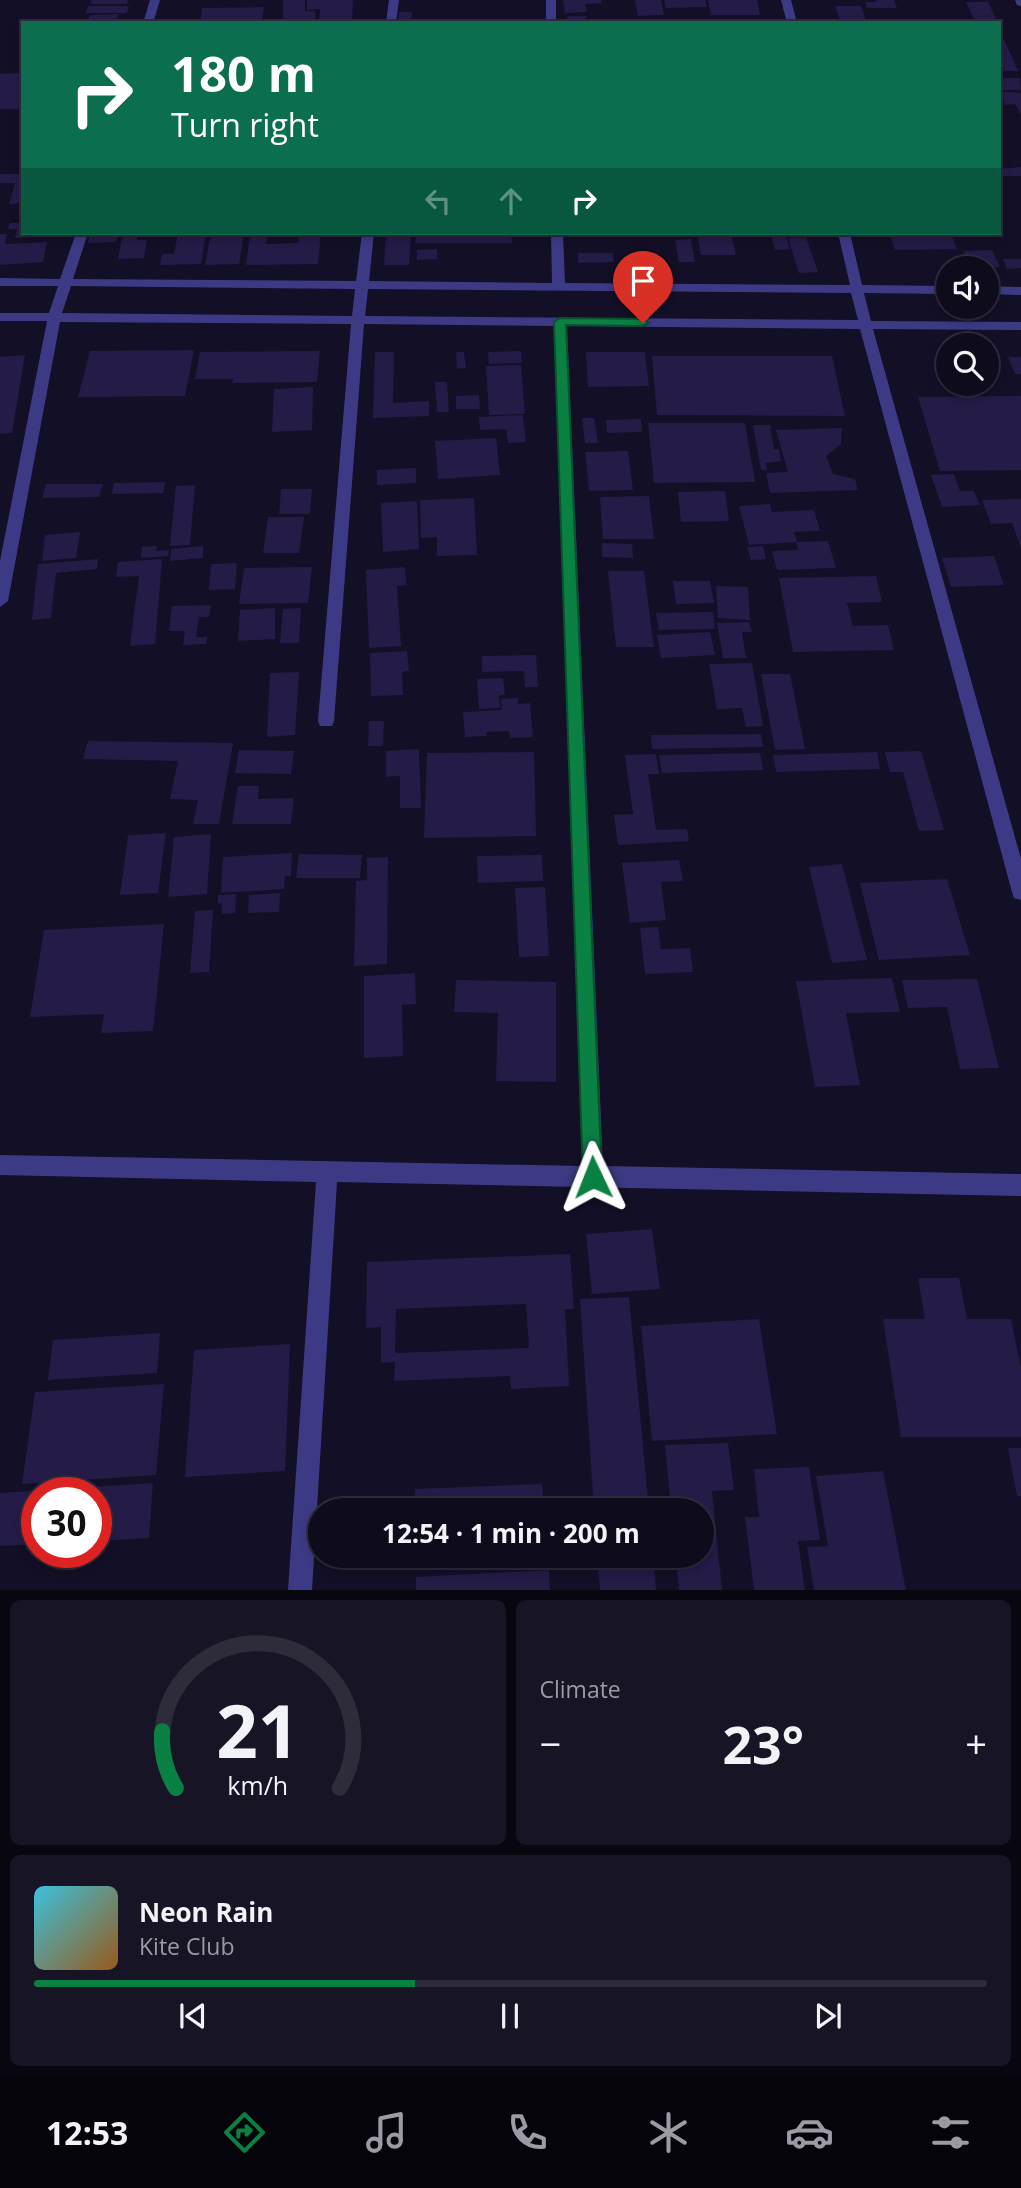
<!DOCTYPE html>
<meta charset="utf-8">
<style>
body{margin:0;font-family:"Open Sans",sans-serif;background:#171425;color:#f1f3f6;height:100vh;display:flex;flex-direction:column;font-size:26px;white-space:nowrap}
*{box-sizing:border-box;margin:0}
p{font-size:23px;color:#9b9ba3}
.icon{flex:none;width:38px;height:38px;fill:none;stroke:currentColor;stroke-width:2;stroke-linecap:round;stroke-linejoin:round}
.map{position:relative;height:1590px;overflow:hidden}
.drawer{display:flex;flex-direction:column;gap:10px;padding:10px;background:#08060f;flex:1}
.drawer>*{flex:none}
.guide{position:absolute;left:21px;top:21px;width:980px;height:214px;border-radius:0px;box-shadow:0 4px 10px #0003,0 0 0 2px #2e2b3b;background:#0b6e4f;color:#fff;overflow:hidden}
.buttons{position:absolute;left:936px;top:256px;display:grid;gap:14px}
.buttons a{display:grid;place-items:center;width:63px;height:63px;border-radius:50%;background:#0e0b1c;box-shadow:0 4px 10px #0003,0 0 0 2px #2e2b3b;font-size:35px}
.speed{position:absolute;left:21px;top:1477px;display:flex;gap:14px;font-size:35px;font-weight:700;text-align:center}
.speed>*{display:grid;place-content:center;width:91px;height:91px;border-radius:50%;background:#0e0b1c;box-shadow:0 4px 10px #0003,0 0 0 2px #2e2b3b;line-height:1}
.speed .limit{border:10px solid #d22;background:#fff;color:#111}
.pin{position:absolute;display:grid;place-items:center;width:60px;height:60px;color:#fff;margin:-72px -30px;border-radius:50% 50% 50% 0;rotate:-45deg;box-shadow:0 0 7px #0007}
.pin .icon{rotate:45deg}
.me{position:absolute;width:77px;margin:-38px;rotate:358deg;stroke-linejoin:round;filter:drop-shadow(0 0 5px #0008)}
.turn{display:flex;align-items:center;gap:24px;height:147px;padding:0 35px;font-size:32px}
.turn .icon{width:91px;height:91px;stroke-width:2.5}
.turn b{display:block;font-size:49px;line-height:60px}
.lanes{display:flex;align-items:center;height:66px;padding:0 35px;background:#0003;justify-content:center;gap:35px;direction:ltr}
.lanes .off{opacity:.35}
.big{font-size:52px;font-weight:700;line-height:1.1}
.drawer .card{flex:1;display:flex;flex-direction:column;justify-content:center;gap:10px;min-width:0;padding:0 24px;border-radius:10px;background:#171425}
.drawer .dial{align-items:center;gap:0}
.dial svg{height:182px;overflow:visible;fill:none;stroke:#2e2b3b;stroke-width:7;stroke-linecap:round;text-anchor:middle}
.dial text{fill:#f1f3f6;stroke:none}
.song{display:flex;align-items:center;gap:21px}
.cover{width:84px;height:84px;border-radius:10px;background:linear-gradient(135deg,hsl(190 70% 55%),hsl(30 70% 35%))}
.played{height:7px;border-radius:4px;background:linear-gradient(90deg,#0b8043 40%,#2e2b3b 40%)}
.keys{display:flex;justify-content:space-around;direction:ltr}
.heat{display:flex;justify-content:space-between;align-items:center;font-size:38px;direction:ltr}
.drawer .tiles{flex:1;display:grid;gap:10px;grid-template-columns:1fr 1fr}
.card:last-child{grid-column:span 2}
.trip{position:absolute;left:308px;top:1498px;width:406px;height:70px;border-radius:35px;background:#0e0b1c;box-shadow:0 4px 10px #0003,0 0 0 2px #2e2b3b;font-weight:700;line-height:70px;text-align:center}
.dock{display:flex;height:112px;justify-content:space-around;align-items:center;background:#06040b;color:#9b9ba3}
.dock .icon{width:49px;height:49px}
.dock .active{color:#0b8043}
.dock b{font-size:32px;color:#f1f3f6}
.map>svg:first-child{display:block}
.building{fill:#241b47;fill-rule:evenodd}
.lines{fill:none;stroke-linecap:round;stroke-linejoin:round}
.minor{fill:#3d3a85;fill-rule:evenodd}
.route{fill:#0b8043;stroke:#07532c;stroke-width:2}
</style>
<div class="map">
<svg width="1021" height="1590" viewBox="0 0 1021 1590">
<rect width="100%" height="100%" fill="#130f26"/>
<!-- building -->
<g class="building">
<path d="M92,0H128L127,4H90Z"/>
<path d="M283,0H305V11H315V23H283Z"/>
<path d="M307,0H353L352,23H319L320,9L307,10Z"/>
<path d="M563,0H601L602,3L585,4L587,12L565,13Z"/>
<path d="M635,0H661L664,15L638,16Z"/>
<path d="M664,0H705L707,7L666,8Z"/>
<path d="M708,0H757L760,15H711Z"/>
<path d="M876,0H894L897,8H867L865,2H877Z"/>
<path d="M966,2H988L998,23H976Z"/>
<path d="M88,6H129L127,13H86Z"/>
<path d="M835,6H861L867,23H841Z"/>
<path d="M264,7L262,23H200L202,8Z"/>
<path d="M399,12H412L411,23H399Z"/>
<path d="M119,14L116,23H87L90,15Z"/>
<path d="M567,16H586L587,23H568Z"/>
<path d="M999,39H1004L1018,71H1000Z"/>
<path d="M23,73V96L18,109H0V74Z"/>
<path d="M999,78H1020L1021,90H999Z"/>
<path d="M999,91L1021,93V115L1015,104L1005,105Z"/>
<path d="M1021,167V176H1002L999,169Z"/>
<path d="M0,174H23V203L9,204L15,183H0Z"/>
<path d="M10,223H23V233H52L51,236L15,238L17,229H8Z"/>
<path d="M91,233H98V235L118,233L116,242L88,243Z"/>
<path d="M123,233H138L137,240H147L144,258L118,259Z"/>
<path d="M178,233H206L201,264L160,265L162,254H174Z"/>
<path d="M211,233H244L239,264L205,265Z"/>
<path d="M298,233H321L318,264L246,265L250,235H267L266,244L298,243Z"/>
<path d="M416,233H511L512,243H415Z"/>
<path d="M697,233H731L736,255H701Z"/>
<path d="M889,233H951L957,249L895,250Z"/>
<path d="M0,234H7L5,244L47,242L43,262L0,265Z"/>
<path d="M386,234H411L409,265H384Z"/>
<path d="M771,234H785L790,249L775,250Z"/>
<path d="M806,237L818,272L799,273L788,238Z"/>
<path d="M691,239L695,262H679L675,240Z"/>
<path d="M437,249V259L417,260V250Z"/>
<path d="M992,250L1000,267L971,268L963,251Z"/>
<path d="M578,253H613L614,262L578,263Z"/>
<path d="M1003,259H1021V268L1007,269Z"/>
<path d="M194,350L185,396L78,397L90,351Z"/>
<path d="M320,351L317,382L232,383L233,379H195L200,352Z"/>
<path d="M521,351L522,363L489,364L488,352Z"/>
<path d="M375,352H394L393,403L429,401V416L373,418Z"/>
<path d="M456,352H464L466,368L457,369Z"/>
<path d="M586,352H645L649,386L588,387Z"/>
<path d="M25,355L12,433L0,434V357Z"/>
<path d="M652,356H832L845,416L657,415Z"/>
<path d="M1008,357H1021V374H1015Z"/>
<path d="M521,365L525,414L489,415L486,366Z"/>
<path d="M435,382H447L449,412H437Z"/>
<path d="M313,387L312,430L272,432L274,389Z"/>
<path d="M479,395L480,409H456V396Z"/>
<path d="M1021,396V470L940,471L918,397Z"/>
<path d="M523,415L526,442L508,443L506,429L480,430L479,417Z"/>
<path d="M582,418H594L598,443H585Z"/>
<path d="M641,419L642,432L607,433L606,420Z"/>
<path d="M648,423H745L755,482L654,483Z"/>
<path d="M753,425H770L774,449H779L781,461L766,463L767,470H761Z"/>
<path d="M842,428L841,444L826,456L833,474L855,479L858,490L770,493L766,473L788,472L776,430Z"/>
<path d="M496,438L500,475L438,479L435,441Z"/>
<path d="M628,451L633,490L589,491L585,452Z"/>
<path d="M416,468V483L377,485V470Z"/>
<path d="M954,474L960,491H974L980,505L942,507L931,475Z"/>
<path d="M165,482L163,493L112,494L114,483Z"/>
<path d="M46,484H103L99,497L42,498Z"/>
<path d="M195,485L190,545L170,546L176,486Z"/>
<path d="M281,489H312L310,514H279Z"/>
<path d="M725,491L729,521L681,522L678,492Z"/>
<path d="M649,496L654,539H603L600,497Z"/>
<path d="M474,498L477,555L437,556V537L421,538L420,500Z"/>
<path d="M1021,499V548L1012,523L991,524L982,500Z"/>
<path d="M417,501L419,549L383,552L381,503Z"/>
<path d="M770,504L772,512L814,510L820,531L794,532L797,542L749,545L739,506Z"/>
<path d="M268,517H304L299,553H263Z"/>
<path d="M80,532L76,558L42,561L45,535Z"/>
<path d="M828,541L836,568L777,570L772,551L798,550L796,542Z"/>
<path d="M602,543L632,544L633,558L602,557Z"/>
<path d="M157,546L156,551L169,550L168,556L141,558L142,547Z"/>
<path d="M203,546V558L170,561L171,549Z"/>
<path d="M763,546L766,559L751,560L747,547Z"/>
<path d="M994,556L1004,585L951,587L942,558Z"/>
<path d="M98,559L97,569L56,573L51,618L32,620L38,564Z"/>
<path d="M162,559L155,644L130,646L139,576L116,577L118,562Z"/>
<path d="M237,563L235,589L209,590L211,564Z"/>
<path d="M312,567L308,603L239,604L244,568Z"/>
<path d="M405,567L406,585L397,586L401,646L369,648L366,570Z"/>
<path d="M608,571H644L654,647H616Z"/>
<path d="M876,576L882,602L847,603L853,626L888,625L894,650L793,652L779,578Z"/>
<path d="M673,581H710L714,603L676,604Z"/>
<path d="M716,586L748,587L750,620L718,618Z"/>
<path d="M211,605L209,617H199L196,637H207L206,644L183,645L185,631H169L172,606Z"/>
<path d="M275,608V639L238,641L240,610Z"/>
<path d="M301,608L299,643H280L283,609Z"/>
<path d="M713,612L715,629L659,630L656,613Z"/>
<path d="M749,622L752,632H742L746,658H723L717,623Z"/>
<path d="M710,632L715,655L661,658L657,635Z"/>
<path d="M407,651L409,671L402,672L403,695L371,696L370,653Z"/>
<path d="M536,655L538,687H525L524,671L482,672V656Z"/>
<path d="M752,663L763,726L746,727L742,708L717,709L709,664Z"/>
<path d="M299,672L295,735L267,737L270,673Z"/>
<path d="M761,674H790L805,749L775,750Z"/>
<path d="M503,678L505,695H499L500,708L479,709L477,679Z"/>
<path d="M518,698V704L530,703L533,737L510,738L509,731L486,732L487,736L465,737L463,712L502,710L501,699Z"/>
<path d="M369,721H384L383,746H368Z"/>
<path d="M761,734L763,747L652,749L651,735Z"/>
<path d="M88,741L233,743L219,824H193L198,800L170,799L178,761L83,759Z"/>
<path d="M419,749L421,808H400V776L386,777V751Z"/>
<path d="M239,750L294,751L291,774L235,773Z"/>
<path d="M921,751L944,830L919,831L903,772H890L885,752Z"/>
<path d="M534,752L536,836L424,838L427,753Z"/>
<path d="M877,752L880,769L776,772L773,755Z"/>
<path d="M760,753L763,770L662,773L659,755Z"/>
<path d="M656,754L659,774H648L656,830L687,829L689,841L618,845L614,815L633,814L625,755Z"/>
<path d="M238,786H259L258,799L294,798L291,824H232Z"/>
<path d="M166,833L158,893L120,895L128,835Z"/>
<path d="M211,834L207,894L168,897L174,837Z"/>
<path d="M292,853L291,876H285L284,889L221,893L223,857Z"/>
<path d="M299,854L362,855L360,878H296Z"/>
<path d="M542,855L543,881L478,883L477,856Z"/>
<path d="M388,857L387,964L354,966L356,881L367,880V858Z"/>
<path d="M679,860L683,881L661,882L666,920L630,923L622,863Z"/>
<path d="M842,864L867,960L832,963L809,867Z"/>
<path d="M947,879L970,955L879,960L860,883Z"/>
<path d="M545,887L549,956L519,957L515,888Z"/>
<path d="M280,893L279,912L248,913L249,895Z"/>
<path d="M236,894L235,913L222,914V903L218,904V895Z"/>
<path d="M213,910L209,972L190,973L195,911Z"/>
<path d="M164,924L153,1031L101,1033L104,1014L30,1017L44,930Z"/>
<path d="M658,927L661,949L690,948L693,972L645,974L640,928Z"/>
<path d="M415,973L416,1004L402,1005L403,1056L364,1058V976Z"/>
<path d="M892,978L900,1012L846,1013L860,1085L815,1087L796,981Z"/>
<path d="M977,979L999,1068L960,1069L947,1007L908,1008L902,980Z"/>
<path d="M456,980L556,982V1082L496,1081L498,1013L454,1012Z"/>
<path d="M652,1229L660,1289L592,1294L586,1234Z"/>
<path d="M570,1254L574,1309H565L569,1386L511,1389L510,1376L394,1381L395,1362L381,1363V1327L366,1328L367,1262ZM526,1304L529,1348L395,1353L396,1309Z"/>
<path d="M918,1278H959L967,1319H1011L1021,1368V1437H901L883,1319H925Z"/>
<path d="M629,1297L649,1510H594L580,1299Z"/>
<path d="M759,1319L777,1434L652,1441L641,1326Z"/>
<path d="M160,1333L157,1373L48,1380L53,1340Z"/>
<path d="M290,1344L285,1471L185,1477L194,1350Z"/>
<path d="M164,1384L156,1475L22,1484L35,1392Z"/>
<path d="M728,1443L734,1490L712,1491L722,1590H679L676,1556H702V1510H671L665,1445Z"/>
<path d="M1008,1448H1021V1496H1017Z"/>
<path d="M809,1467L820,1540L798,1541L805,1590H754L745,1517H759L754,1469Z"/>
<path d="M883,1471L906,1590H814L807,1547L828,1546L816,1476Z"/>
<path d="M153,1483L149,1538L96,1541V1493H37V1544L0,1546V1493Z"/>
<path d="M542,1484L544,1510H415V1489Z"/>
<path d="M415,1556H492V1558L415,1561Z"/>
<path d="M597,1556H653L656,1590H600Z"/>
<path d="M549,1570L550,1590H416V1577Z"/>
</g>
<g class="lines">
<!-- minor -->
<g class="minor">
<path d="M150,0H160L153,23H143Z"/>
<path d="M389,0H399L396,23H386Z"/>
<rect x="546" y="0" width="10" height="23"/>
<path d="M781,0H791L797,23H787Z"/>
<path d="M1015,0H1021V6L1017,5Z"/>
<path d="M76,233H88L73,279L356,281L362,233H374L369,281L552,283L551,233H563L565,283L850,285L838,233H850L862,285L948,286V294L864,293L871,321L1021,322V330L873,329L1021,859V900L1014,898L1012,892L860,329L567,326L603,1166L1021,1174V1196L337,1182L312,1590H288L316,1182L0,1175V1155L582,1166L554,326L364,324L334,721L332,726H320L318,721L351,324L60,322L8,601L0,607V561L47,321H0V313H49L58,286H0V278L60,279ZM71,286L355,289L352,316L62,313ZM368,289L851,293L858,320L365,316Z"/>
<path d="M987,286L1021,287V295L987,294Z"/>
</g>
</g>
<!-- route -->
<path class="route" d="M560,318L643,319L649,323L643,326L566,325L602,1177L599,1183L593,1186L586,1183L583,1177L554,322Z"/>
</svg>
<div class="buttons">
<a><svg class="icon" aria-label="sound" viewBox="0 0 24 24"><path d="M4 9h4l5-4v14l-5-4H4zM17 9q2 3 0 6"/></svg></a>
<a><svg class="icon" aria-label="search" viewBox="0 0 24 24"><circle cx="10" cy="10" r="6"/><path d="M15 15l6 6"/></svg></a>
</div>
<div class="speed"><div class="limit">30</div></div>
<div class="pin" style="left:643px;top:323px;background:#d93025"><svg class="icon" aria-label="arrive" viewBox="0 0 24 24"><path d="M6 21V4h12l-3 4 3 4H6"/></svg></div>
<svg class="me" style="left:593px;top:1177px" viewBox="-20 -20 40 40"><path d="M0-17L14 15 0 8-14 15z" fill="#0b8043" stroke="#fff" stroke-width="4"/></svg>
<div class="trip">12:54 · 1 min · 200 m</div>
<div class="guide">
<div class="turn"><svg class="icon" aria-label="right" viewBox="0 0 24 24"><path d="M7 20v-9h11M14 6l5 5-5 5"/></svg><div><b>180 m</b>Turn right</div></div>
<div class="lanes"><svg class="icon off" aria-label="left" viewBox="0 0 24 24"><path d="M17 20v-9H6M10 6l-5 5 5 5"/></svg><svg class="icon off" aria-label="ahead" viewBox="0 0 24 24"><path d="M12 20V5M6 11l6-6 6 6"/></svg><svg class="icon" aria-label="right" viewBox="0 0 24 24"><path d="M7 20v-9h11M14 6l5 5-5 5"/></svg></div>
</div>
</div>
<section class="drawer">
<div class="tiles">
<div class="card dial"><svg viewBox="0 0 100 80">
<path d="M14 69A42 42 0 1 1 86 69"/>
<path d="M14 69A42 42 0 0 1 8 44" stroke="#0b8043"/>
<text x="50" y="56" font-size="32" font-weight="700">21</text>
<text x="50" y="72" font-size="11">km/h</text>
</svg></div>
<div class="card"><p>Climate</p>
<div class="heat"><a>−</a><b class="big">23°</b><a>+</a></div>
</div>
<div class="card">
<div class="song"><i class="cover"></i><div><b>Neon Rain</b><p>Kite Club</p></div></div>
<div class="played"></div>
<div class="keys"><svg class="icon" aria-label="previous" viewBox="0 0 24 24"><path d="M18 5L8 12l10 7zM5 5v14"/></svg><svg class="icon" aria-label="pause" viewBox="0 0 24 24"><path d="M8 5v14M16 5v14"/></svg><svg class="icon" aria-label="next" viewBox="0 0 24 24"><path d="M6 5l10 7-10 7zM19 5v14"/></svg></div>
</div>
</div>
</section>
<nav class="dock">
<b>12:53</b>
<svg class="icon active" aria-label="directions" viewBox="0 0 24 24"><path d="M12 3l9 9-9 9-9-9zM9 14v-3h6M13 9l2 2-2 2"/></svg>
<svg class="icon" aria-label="music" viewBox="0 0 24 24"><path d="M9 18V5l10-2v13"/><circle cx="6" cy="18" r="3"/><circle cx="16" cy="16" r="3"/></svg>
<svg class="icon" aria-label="phone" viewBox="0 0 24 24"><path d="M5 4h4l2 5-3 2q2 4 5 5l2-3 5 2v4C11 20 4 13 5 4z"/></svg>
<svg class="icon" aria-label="climate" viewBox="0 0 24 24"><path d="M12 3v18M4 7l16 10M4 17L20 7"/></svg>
<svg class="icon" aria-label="car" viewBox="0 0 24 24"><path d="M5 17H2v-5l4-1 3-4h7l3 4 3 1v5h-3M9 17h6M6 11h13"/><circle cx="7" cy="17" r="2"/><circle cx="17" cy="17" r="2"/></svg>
<svg class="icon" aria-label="filters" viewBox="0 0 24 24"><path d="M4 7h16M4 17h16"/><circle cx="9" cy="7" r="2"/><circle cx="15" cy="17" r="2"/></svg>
</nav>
